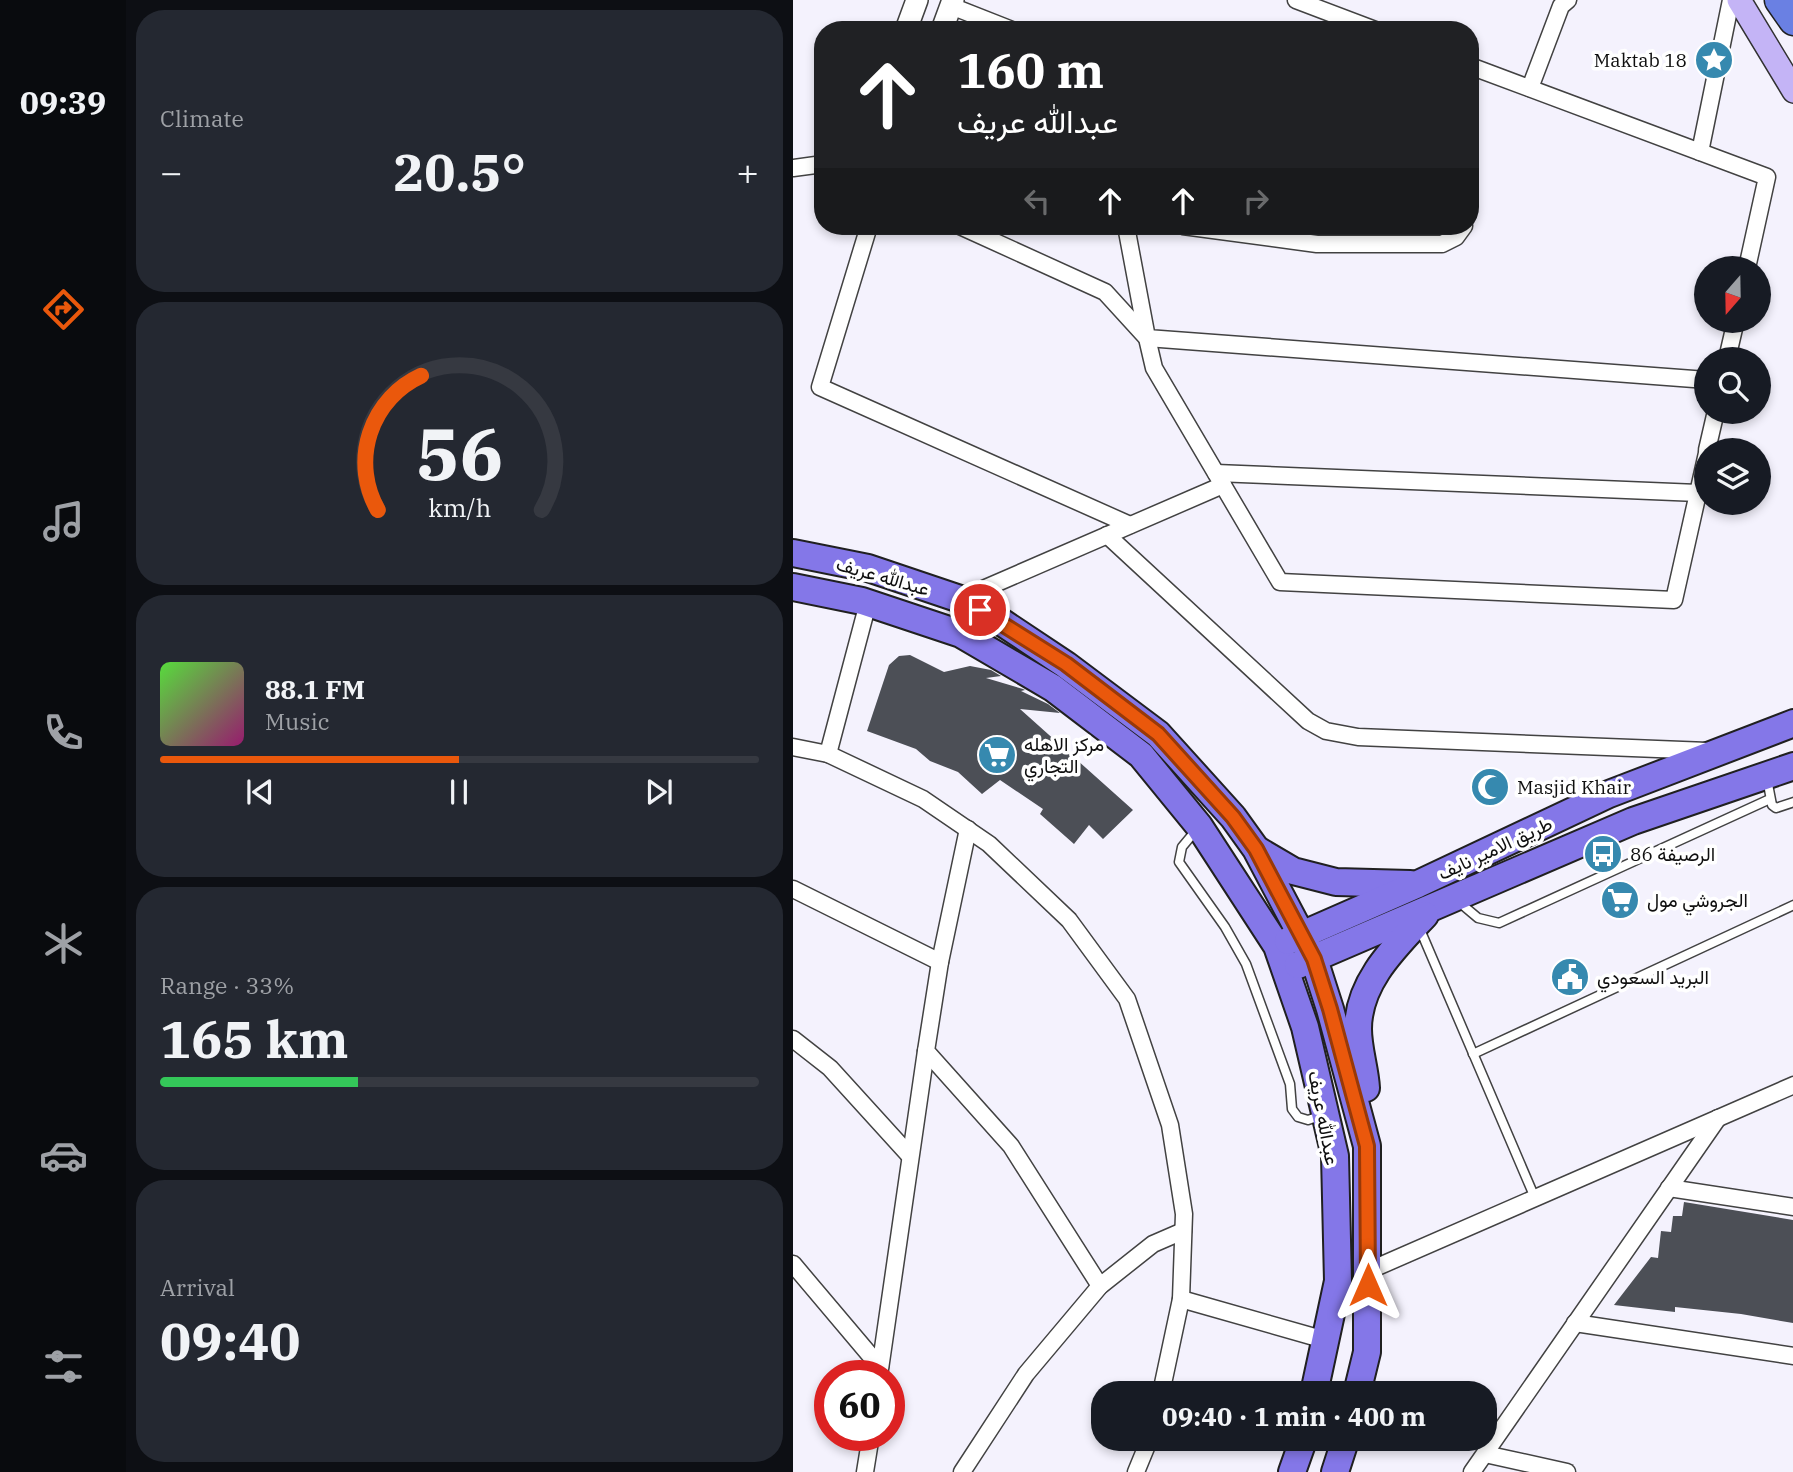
<!DOCTYPE html>
<meta charset="utf-8">
<style>
body{margin:0;font-family:"IBM Plex Serif",Vazirmatn,serif;background:#242831;color:#f1f3f6;height:100vh;display:flex;flex-direction:column;font-size:26px;white-space:nowrap}
*{box-sizing:border-box;margin:0}
p{font-size:23px;color:#9ea1a6}
.icon{flex:none;width:38px;height:38px;fill:none;stroke:currentColor;stroke-width:2;stroke-linecap:round;stroke-linejoin:round}
.map{position:relative;flex:1;overflow:hidden}
.details{display:flex;flex-direction:column;gap:10px;padding:10px;background:#0d0f14;width:667px}
.details>*{flex:none}
.banner{position:absolute;left:21px;top:21px;width:665px;height:214px;border-radius:28px;box-shadow:0 4px 10px #0003;background:#202124;color:#fff;overflow:hidden}
.needle{width:46px;rotate:200deg}
.fabs{position:absolute;left:901px;top:256px;display:grid;gap:14px}
.fabs a{display:grid;place-items:center;width:77px;height:77px;border-radius:50%;background:#171b24;box-shadow:0 4px 10px #0003;font-size:35px}
.speed{position:absolute;left:21px;top:1360px;display:flex;gap:14px;font-size:35px;font-weight:700;text-align:center}
.speed>*{display:grid;place-content:center;width:91px;height:91px;border-radius:50%;background:#171b24;box-shadow:0 4px 10px #0003;line-height:1}
.speed .limit{border:10px solid #d22;background:#fff;color:#111}
.pin{position:absolute;display:grid;place-items:center;width:60px;height:60px;color:#fff;margin:-30px;border:4px solid #fff;border-radius:50%;box-shadow:0 2px 7px #0007}
.me{position:absolute;width:77px;margin:-38px;rotate:0deg;stroke-linejoin:round;filter:drop-shadow(0 0 5px #0008)}
.turn{display:flex;align-items:center;gap:24px;height:147px;padding:0 28px;font-size:32px}
.turn .icon{width:91px;height:91px;stroke-width:2.5}
.turn b{display:block;font-size:49px;line-height:60px}
.lanes{display:flex;align-items:center;height:66px;padding:0 28px;background:#0003;justify-content:center;gap:35px;direction:ltr}
.lanes .off{opacity:.35}
.big{font-size:52px;font-weight:700;line-height:1.1}
.details .tile{flex:1;display:flex;flex-direction:column;justify-content:center;gap:10px;min-width:0;padding:0 24px;border-radius:28px;background:#242831}
.details .dial{align-items:center;gap:0}
.dial svg{height:182px;overflow:visible;fill:none;stroke:#363941;stroke-width:7;stroke-linecap:round;text-anchor:middle}
.dial text{fill:#f1f3f6;stroke:none}
.song{display:flex;align-items:center;gap:21px}
.cover{width:84px;height:84px;border-radius:10px;background:linear-gradient(135deg,hsl(110 70% 55%),hsl(320 70% 35%))}
.played{height:7px;border-radius:4px;background:linear-gradient(90deg,#ea580c 50%,#363941 50%)}
.keys{display:flex;justify-content:space-around;direction:ltr}
.heat{display:flex;justify-content:space-between;align-items:center;font-size:38px;direction:ltr}
.charge{height:10px;border-radius:5px;background:linear-gradient(90deg,#34c759 33%,#363941 0)}
.trip{position:absolute;left:298px;top:1381px;width:406px;height:70px;border-radius:28px;background:#171b24;box-shadow:0 4px 10px #0003;font-weight:700;line-height:70px;text-align:center}
main{display:flex;flex:1;min-height:0}
.menu{display:flex;flex-direction:column;width:126px;justify-content:space-around;align-items:center;background:#090b0e;color:#9ea1a6}
.menu .icon{width:49px;height:49px}
.menu .selected{color:#ea580c}
.menu b{font-size:32px;color:#f1f3f6}
.map>svg:first-child{display:block}
.building{fill:#4c4f56}
.lines{fill:none;stroke-linecap:round;stroke-linejoin:round}
.service-casing{stroke:#424242;stroke-width:11}
.minor-casing{stroke:#424242;stroke-width:19}
.tertiary-casing{stroke:#424242;stroke-width:24}
.secondary-casing{stroke:#313131;stroke-width:26}
.primary-casing{stroke:#202020;stroke-width:30}
.motorway-casing{stroke:#202020;stroke-width:33}
.service{stroke:#fff;stroke-width:8}
.minor{stroke:#fff;stroke-width:16}
.tertiary{stroke:#fff;stroke-width:21}
.secondary{stroke:#c4b4f6;stroke-width:23}
.primary{stroke:#8477e8;stroke-width:26}
.motorway{stroke:#6a80e3;stroke-width:30}
.route-casing{stroke:#983908;stroke-width:18}
.route{stroke:#ea580c;stroke-width:12}
.labels{text-anchor:middle;stroke-width:7;stroke-linejoin:round;paint-order:stroke}
.poi-label{font-size:19px;fill:#0f0f0f;stroke:#fff;text-anchor:start}
.street-label{font-size:19px;fill:#0f0f0f;stroke:#fff}
</style>
<main>
<nav class="menu">
<b>09:39</b>
<svg class="icon selected" aria-label="directions" viewBox="0 0 24 24"><path d="M12 3l9 9-9 9-9-9zM9 14v-3h6M13 9l2 2-2 2"/></svg>
<svg class="icon" aria-label="music" viewBox="0 0 24 24"><path d="M9 18V5l10-2v13"/><circle cx="6" cy="18" r="3"/><circle cx="16" cy="16" r="3"/></svg>
<svg class="icon" aria-label="phone" viewBox="0 0 24 24"><path d="M5 4h4l2 5-3 2q2 4 5 5l2-3 5 2v4C11 20 4 13 5 4z"/></svg>
<svg class="icon" aria-label="climate" viewBox="0 0 24 24"><path d="M12 3v18M4 7l16 10M4 17L20 7"/></svg>
<svg class="icon" aria-label="car" viewBox="0 0 24 24"><path d="M5 17H2v-5l4-1 3-4h7l3 4 3 1v5h-3M9 17h6M6 11h13"/><circle cx="7" cy="17" r="2"/><circle cx="17" cy="17" r="2"/></svg>
<svg class="icon" aria-label="filters" viewBox="0 0 24 24"><path d="M4 7h16M4 17h16"/><circle cx="9" cy="7" r="2"/><circle cx="15" cy="17" r="2"/></svg>
</nav>
<section class="details">
<div class="tile"><p>Climate</p>
<div class="heat"><a>−</a><b class="big">20.5°</b><a>+</a></div>
</div>
<div class="tile dial"><svg viewBox="0 0 100 80">
<path d="M14 69A42 42 0 1 1 86 69"/>
<path d="M14 69A42 42 0 0 1 33 10" stroke="#ea580c"/>
<text x="50" y="56" font-size="32" font-weight="700">56</text>
<text x="50" y="72" font-size="11">km/h</text>
</svg></div>
<div class="tile">
<div class="song"><i class="cover"></i><div><b>88.1 FM</b><p>Music</p></div></div>
<div class="played"></div>
<div class="keys"><svg class="icon" aria-label="previous" viewBox="0 0 24 24"><path d="M18 5L8 12l10 7zM5 5v14"/></svg><svg class="icon" aria-label="pause" viewBox="0 0 24 24"><path d="M8 5v14M16 5v14"/></svg><svg class="icon" aria-label="next" viewBox="0 0 24 24"><path d="M6 5l10 7-10 7zM19 5v14"/></svg></div>
</div>
<div class="tile"><p>Range · 33%</p><b class="big">165 km</b><div class="charge"></div></div>
<div class="tile"><p>Arrival</p><b class="big">09:40</b></div>
</section>
<div class="map">
<svg width="1001" height="1472" viewBox="0 0 1001 1472">
<rect width="100%" height="100%" fill="#f4f2fd"/>
<!-- building -->
<g class="building">
<path d="M117,655L151,672L177,666L198,670L208,676L193,678L230,689L232,690L228,691L255,704L267,713L227,709L340,810L310,839L296,825L281,844L247,814L250,809L207,780L189,794L165,772L137,761L123,749L74,731L96,665L106,656Z"/>
<path d="M891,1202L1000,1220V1323L948,1314L882,1307V1312L821,1305L858,1257L865,1258L868,1231L878,1232L880,1216H889Z"/>
</g>
<g class="lines">
<defs>
<g id="service">
<path d="M974,779L979,805L983,808L1001,802"/>
<path d="M404,829L389,847L386,862L432,927L453,964L497,1084L499,1109L505,1117L515,1120L527,1116"/>
<path d="M666,902L685,918L706,923L977,799"/>
<path d="M626,927L742,1198"/>
<path d="M680,1054L1001,905"/>
</g>
<g id="minor">
<path d="M503,0L582,30"/>
<path d="M158,6L219,30"/>
<path d="M677,66L974,177L954,268"/>
<path d="M737,88L768,6L775,0"/>
<path d="M907,152L938,0"/>
<path d="M0,168L30,164"/>
<path d="M76,226L27,387L337,525"/>
<path d="M167,226L312,292L354,338L361,368L487,582L881,600L914,453"/>
<path d="M333,226L354,338L914,380"/>
<path d="M390,226L524,244H649L663,237L671,226"/>
<path d="M934,359L943,320"/>
<path d="M914,450L923,411"/>
<path d="M423,473L905,493"/>
<path d="M314,535L515,721L533,731L565,737L915,751"/>
<path d="M167,599L430,485"/>
<path d="M0,747L35,754L130,799L196,844L276,920L334,999L377,1125L391,1214L388,1299L368,1393"/>
<path d="M35,754L75,603"/>
<path d="M175,829L147,962L133,1051L218,1146L307,1286"/>
<path d="M0,889L147,962"/>
<path d="M0,1039L37,1068L117,1156"/>
<path d="M876,1188L1001,1207"/>
<path d="M0,1264L87,1367"/>
<path d="M575,1271L1001,1085"/>
<path d="M388,1299L532,1340"/>
<path d="M782,1323L1001,1356"/>
<path d="M86,1376L133,1051"/>
<path d="M692,1454L774,1472"/>
<path d="M72,1472L78,1435"/>
<path d="M169,1472L233,1374L307,1286L360,1244L390,1231"/>
<path d="M343,1472L357,1438"/>
<path d="M679,1472L925,1118"/>
</g>
<g id="tertiary">
<path d="M113,30L124,0"/>
<path d="M149,30L160,0"/>
</g>
<path id="secondary" d="M946,0L1001,91"/>
<g id="primary">
<path d="M0,553L75,568L167,599L207,621L273,665L365,734L440,817L463,849L521,959L537,1009L574,1146V1352L564,1393"/>
<path d="M0,587L69,601L168,634L260,688L348,755L406,826L484,946L512,1027L542,1156L545,1281L521,1393"/>
<path d="M466,851L500,871L543,882L617,884"/>
<path d="M495,941L625,884L816,794L1001,723"/>
<path d="M505,965L840,821L1001,766"/>
<path d="M573,1088C572,1069 565,1049 565,1029C565,982 602,947 632,915"/>
<path d="M499,1472L511,1438"/>
<path d="M542,1472L553,1438"/>
</g>
<path id="motorway" d="M987,0L1001,20"/>
</defs>
<!-- service casing -->
<use href="#service" class="service-casing"/>
<!-- minor casing -->
<use href="#minor" class="minor-casing"/>
<!-- tertiary casing -->
<use href="#tertiary" class="tertiary-casing"/>
<!-- secondary casing -->
<use href="#secondary" class="secondary-casing"/>
<!-- primary casing -->
<use href="#primary" class="primary-casing"/>
<!-- motorway casing -->
<use href="#motorway" class="motorway-casing"/>
<!-- service -->
<use href="#service" class="service"/>
<!-- minor -->
<use href="#minor" class="minor"/>
<!-- tertiary -->
<use href="#tertiary" class="tertiary"/>
<!-- secondary -->
<use href="#secondary" class="secondary"/>
<!-- primary -->
<use href="#primary" class="primary"/>
<!-- motorway -->
<use href="#motorway" class="motorway"/>
</g>
<g class="lines">
<defs>
<path id="route" d="M187,610L273,664L365,734L440,817L463,849L521,959L537,1009L574,1146L575,1285"/>
</defs>
<!-- route casing -->
<use href="#route" class="route-casing"/>
<!-- route -->
<use href="#route" class="route"/>
</g>
<!-- icons -->
<defs>
<symbol id="sight-disc" viewBox="-11 -11 22 22"><circle r="9.5" fill="#3689af" stroke="#fff"/><path d="M0-6L1.8-2.2L6-1.7L2.9 1.2L3.7 5.4L0 3.3L-3.7 5.4L-2.9 1.2L-6-1.7L-1.8-2.2Z" fill="#fff"/></symbol>
<symbol id="supermarket-disc" viewBox="-11 -11 22 22"><circle r="9.5" fill="#3689af" stroke="#fff"/><path d="M-6-5.5h2.5l.6 2H6L4.5 2H-2.5L-4.4-4H-6ZM-1.5 3.2a1.3 1.3 0 1 0 .1 0ZM3 3.2a1.3 1.3 0 1 0 .1 0Z" fill="#fff"/></symbol>
<symbol id="mosque-disc" viewBox="-11 -11 22 22"><circle r="9.5" fill="#3689af" stroke="#fff"/><path d="M3.5-4.9A6 6 0 1 0 3.5 4.9A5 5 0 1 1 3.5-4.9Z" fill="#fff"/></symbol>
<symbol id="bus-disc" viewBox="-11 -11 22 22"><circle r="9.5" fill="#3689af" stroke="#fff"/><path d="M-5-6H5V4H4V6H2V4H-2V6H-4V4H-5ZM-3.5-4V0h7V-4ZM-3.5 1.2v1.5H-2V1.2ZM2 1.2v1.5H3.5V1.2Z" fill="#fff"/></symbol>
<symbol id="civic-disc" viewBox="-11 -11 22 22"><circle r="9.5" fill="#3689af" stroke="#fff"/><path d="M-.6-6.5H3V-4.5H.6V-3L4-1V1h2V6H-6V1h2V-1L-.6-3ZM-1.2 2.5V6h2.4V2.5Z" fill="#fff"/></symbol>
</defs>
<g fill-rule="evenodd">
<use href="#sight-disc" x="899" y="38" width="44" height="44"/>
<use href="#supermarket-disc" x="182" y="733" width="44" height="44"/>
<use href="#mosque-disc" x="675" y="765" width="44" height="44"/>
<use href="#bus-disc" x="788" y="832" width="44" height="44"/>
<use href="#supermarket-disc" x="805" y="878" width="44" height="44"/>
<use href="#civic-disc" x="755" y="955" width="44" height="44"/>
</g>
<g class="labels">
<!-- poi labels -->
<g class="poi-label">
<text x="894" y="67" text-anchor="end">Maktab 18</text>
<text x="231" y="751">مركز الاهله<tspan x="231" dy="22">التجاري</tspan></text>
<text x="724" y="794">Masjid Khair</text>
<text x="837" y="861">الرصيفة 86</text>
<text x="854" y="907">الجروشي مول</text>
<text x="804" y="984">البريد السعودي</text>
</g>
<!-- street labels -->
<g class="street-label">
<text transform="translate(90 576) rotate(16)" y="7">عبدالله عريف</text>
<text transform="translate(702 848) rotate(-25)" y="7">طريق الامير نايف</text>
<text transform="translate(531 1118) rotate(79)" y="7">عبدالله عريف</text>
</g>
</g>
</svg>
<div class="fabs">
<a><svg class="needle" viewBox="-14 -14 28 28"><path d="M0-13l5 13h-10z" fill="#e53935"/><path d="M0 13l5-13h-10z" fill="#9ea1a6"/></svg></a>
<a><svg class="icon" aria-label="search" viewBox="0 0 24 24"><circle cx="10" cy="10" r="6"/><path d="M15 15l6 6"/></svg></a>
<a><svg class="icon" aria-label="layers" viewBox="0 0 24 24"><path d="M12 4l9 5-9 5-9-5zM3 14l9 5 9-5"/></svg></a>
</div>
<div class="speed"><div class="limit">60</div></div>
<div class="pin" style="left:187px;top:610px;background:#d93025"><svg class="icon" aria-label="arrive" viewBox="0 0 24 24"><path d="M6 21V4h12l-3 4 3 4H6"/></svg></div>
<svg class="me" style="left:575px;top:1285px" viewBox="-20 -20 40 40"><path d="M0-17L14 15 0 8-14 15z" fill="#ea580c" stroke="#fff" stroke-width="4"/></svg>
<div class="trip">09:40 · 1 min · 400 m</div>
<div class="banner">
<div class="turn"><svg class="icon" aria-label="ahead" viewBox="0 0 24 24"><path d="M12 20V5M6 11l6-6 6 6"/></svg><div><b>160 m</b>عبدالله عريف</div></div>
<div class="lanes"><svg class="icon off" aria-label="left" viewBox="0 0 24 24"><path d="M17 20v-9H6M10 6l-5 5 5 5"/></svg><svg class="icon" aria-label="ahead" viewBox="0 0 24 24"><path d="M12 20V5M6 11l6-6 6 6"/></svg><svg class="icon" aria-label="ahead" viewBox="0 0 24 24"><path d="M12 20V5M6 11l6-6 6 6"/></svg><svg class="icon off" aria-label="right" viewBox="0 0 24 24"><path d="M7 20v-9h11M14 6l5 5-5 5"/></svg></div>
</div>
</div>
</main>
